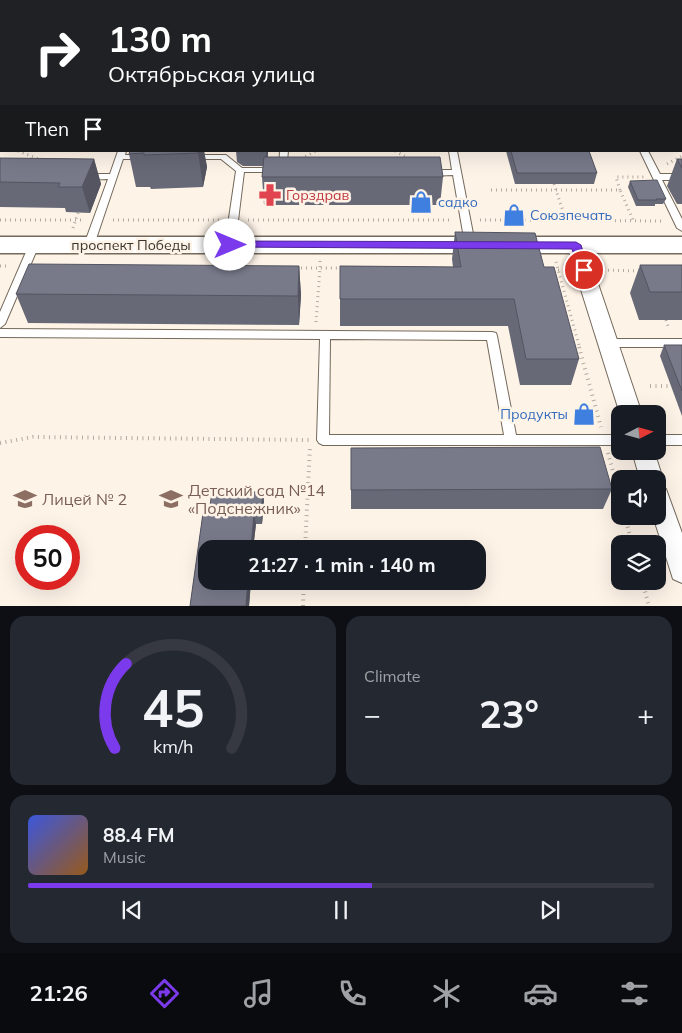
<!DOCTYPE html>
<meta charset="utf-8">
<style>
body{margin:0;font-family:Mulish,sans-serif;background:#242831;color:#f1f3f6;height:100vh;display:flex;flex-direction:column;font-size:19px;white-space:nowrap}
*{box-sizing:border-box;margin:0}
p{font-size:16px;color:#9ea1a6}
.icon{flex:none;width:28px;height:28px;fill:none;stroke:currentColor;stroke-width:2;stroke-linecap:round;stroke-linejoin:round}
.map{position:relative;height:606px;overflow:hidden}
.sheet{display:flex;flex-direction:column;gap:10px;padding:10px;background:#0d0f14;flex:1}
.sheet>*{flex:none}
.top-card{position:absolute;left:0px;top:0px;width:682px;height:152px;box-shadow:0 5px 20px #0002;background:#202124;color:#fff;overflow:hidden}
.needle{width:32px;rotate:84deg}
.buttons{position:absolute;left:611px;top:405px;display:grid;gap:10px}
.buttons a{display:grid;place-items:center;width:55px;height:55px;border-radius:10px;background:#171b24;box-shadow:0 5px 20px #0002;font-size:25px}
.speed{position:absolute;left:15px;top:525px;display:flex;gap:10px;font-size:25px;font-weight:700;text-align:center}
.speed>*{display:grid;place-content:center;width:65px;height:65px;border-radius:50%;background:#171b24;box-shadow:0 5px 20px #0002;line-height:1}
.speed .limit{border:8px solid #d22;background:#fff;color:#111}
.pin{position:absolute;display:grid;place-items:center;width:42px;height:42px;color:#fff;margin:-21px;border:2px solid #fff;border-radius:50%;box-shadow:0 1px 5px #0007}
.me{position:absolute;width:55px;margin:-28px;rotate:90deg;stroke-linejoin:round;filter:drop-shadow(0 0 4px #0008)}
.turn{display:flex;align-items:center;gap:18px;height:105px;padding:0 25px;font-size:22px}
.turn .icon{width:65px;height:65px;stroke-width:2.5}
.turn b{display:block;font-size:35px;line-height:42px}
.then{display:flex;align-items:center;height:48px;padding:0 25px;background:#0003;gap:10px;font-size:19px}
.big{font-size:38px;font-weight:700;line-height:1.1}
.sheet .widget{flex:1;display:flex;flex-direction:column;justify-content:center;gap:8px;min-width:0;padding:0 18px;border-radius:15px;background:#242831}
.sheet .dial{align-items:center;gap:0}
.dial svg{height:130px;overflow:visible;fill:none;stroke:#363941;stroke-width:7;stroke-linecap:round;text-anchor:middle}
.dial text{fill:#f1f3f6;stroke:none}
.song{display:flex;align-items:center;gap:15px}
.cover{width:60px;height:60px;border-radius:8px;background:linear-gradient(135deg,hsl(230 70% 55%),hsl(30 70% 35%))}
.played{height:5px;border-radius:2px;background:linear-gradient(90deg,#7c3aed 55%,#363941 55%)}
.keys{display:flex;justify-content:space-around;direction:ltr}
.heat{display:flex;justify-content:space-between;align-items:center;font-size:28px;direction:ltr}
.sheet .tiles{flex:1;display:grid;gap:10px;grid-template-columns:1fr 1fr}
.widget:last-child{grid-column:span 2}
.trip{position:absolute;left:198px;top:540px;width:288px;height:50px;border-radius:15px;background:#171b24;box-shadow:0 5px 20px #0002;font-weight:700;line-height:50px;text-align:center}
.dock{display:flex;height:80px;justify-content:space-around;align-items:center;background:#090b0e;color:#9ea1a6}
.dock .icon{width:35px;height:35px}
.dock .active{color:#7c3aed}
.dock b{font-size:22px;color:#f1f3f6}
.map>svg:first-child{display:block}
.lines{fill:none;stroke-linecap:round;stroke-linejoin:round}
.service-casing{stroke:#74695b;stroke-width:2}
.minor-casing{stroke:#74695b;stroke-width:2}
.secondary-casing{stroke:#74695b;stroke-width:3}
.path-far1{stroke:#b3aaa0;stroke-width:3;stroke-dasharray:1 4;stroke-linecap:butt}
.path{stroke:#b3aaa0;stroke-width:4;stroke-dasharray:1 4.5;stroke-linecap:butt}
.service{fill:#fff;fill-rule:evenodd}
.minor{fill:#fff;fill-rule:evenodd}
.secondary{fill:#fff;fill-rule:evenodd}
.wall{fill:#676977}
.shaded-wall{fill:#545561}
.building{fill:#787a8a;stroke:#545561}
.route{fill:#7c3aed;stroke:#51269a}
.labels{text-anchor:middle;stroke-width:5;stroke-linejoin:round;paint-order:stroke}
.health-label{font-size:14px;fill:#be3a42;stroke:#fef3e7;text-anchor:start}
.shop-label{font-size:14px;fill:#366cbe;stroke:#fef3e7;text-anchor:start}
.street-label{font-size:14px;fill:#39342e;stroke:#fef3e7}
.near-education-label{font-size:16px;fill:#785e54;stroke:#fef3e7;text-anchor:start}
</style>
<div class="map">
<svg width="682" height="606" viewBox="0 0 682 606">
<rect width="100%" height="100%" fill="#fef3e7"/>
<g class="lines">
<defs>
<g id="service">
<rect x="0" y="91" width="1" height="4"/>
<rect x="681" y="91" width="1" height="4"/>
<path d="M118,151H126L125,155H143L147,157L143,159H123L94,245L89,248L86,247L84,245L108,179L86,180L82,177L86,174H110Z"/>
<path d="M280,151H288L286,172H244L235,245L230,248L227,247L225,245L236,171L221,159H193L189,157L193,155H226L242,168H279Z"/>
<path d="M449,151H457L475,244L470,247L465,244L453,175L429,176L425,173L429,170H452Z"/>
<path d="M640,151H648L660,174H682V180H662L682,219V231L677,228Z"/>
<path d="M34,242L39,245L5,324L0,328V312L29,245Z"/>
<path d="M0,329L492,332L496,333L497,336L516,435H620V445H323L319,443L317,440L320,339L0,337ZM330,339L487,340L504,435H329Z"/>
<path d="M608,339H682V347H608L604,346L603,343L604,340Z"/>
<rect x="658" y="435" width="24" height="10"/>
</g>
<g id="minor">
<path d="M576,239L582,241L585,245L642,414H620L567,245L570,241Z"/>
<path d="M632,451H654L663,479L659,486L666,489L682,533V583L673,579L653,516H658V479H640Z"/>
</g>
<rect id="secondary" x="0" y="237" width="682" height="16"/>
</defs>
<!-- service casing -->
<use href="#service" class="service-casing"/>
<!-- minor casing -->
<use href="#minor" class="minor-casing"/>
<!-- secondary casing -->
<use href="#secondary" class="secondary-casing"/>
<!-- path-far1 -->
<g class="path-far1">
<path d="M18,151L39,159"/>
<path d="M395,151L410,159"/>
<path d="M301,159L316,151"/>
<path d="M667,164L682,156"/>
<path d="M554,184L566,220"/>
<path d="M491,190H620L633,220"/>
<path d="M620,190L616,177H644"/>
<path d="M0,220H84"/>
<path d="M113,220H219"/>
<path d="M248,220H451"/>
<path d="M480,220L664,221"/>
<path d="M73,228L79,210"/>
<path d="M556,262L580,349"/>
<path d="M0,266H9"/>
<path d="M296,268H320V261"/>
<path d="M553,270H566"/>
<path d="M603,270L641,271"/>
<path d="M666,320L669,329"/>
<path d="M316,322L320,268H344"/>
</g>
<!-- path -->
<g class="path">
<path d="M579,347L601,427"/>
<path d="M650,386H670"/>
<path d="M0,443L33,437L309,440"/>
<path d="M608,453L620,498"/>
<path d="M625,516L632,544"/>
<path d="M305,549L310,446"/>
<path d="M642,581L649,606"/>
<path d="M303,606L304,581"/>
</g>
<!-- service -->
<use href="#service" class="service"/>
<!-- minor -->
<use href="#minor" class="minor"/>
<!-- secondary -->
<use href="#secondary" class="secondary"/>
</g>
<!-- wall -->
<g class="wall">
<path d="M0,0H53L52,1H1V32H0Z"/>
<path d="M599,0H646L647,1H600Z"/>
<path d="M130,151H204L207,167L203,187L151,189L150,187H136L129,154Z"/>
<path d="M236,151H268V157L443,177L440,205H264L262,177L263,166H243L237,162Z"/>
<path d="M506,151H589L597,173L594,184H515Z"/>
<path d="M0,158L94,159L101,184L90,213L66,212L65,208L0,207Z"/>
<path d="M677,159H682V204H677L667,186Z"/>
<path d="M630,181L666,199L663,204H655V206H636L628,187Z"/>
<path d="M455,232L544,267L579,359L571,385H520L508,326H340V266L453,267L452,259Z"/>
<path d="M640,265H682V320H639L630,293Z"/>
<path d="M299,266L301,295L299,325L28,323L16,294Z"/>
<path d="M664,345H682V416L660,356Z"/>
<path d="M351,448L612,489L603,509H351Z"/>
<path d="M212,492H263L264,502L262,524H256L253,549H206V581H251L249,606H190L203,513H209Z"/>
</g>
<!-- shaded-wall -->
<g class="shaded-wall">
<path d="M41,0H53L52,1H40Z"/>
<path d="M198,151H204L207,167L203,187Z"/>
<path d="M266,151H268L267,166Z"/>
<path d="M94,159L101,184L90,213L82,187Z"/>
<path d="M299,266L301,295L299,325L298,296Z"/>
<path d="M263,492L264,502L262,524L261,514Z"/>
<path d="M254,514L256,524L253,549H251Z"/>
<path d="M248,581H251L249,606H246Z"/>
</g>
<!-- building -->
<g class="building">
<path d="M0,0H41L40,1H1V18H0Z"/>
<rect x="206" y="0" width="28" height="1"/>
<rect x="294" y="0" width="36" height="1"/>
<path d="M610,0H646L647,1H611Z"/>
<path d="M130,151H198V153L144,155V153L129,154Z"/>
<path d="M511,151H589L597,173H517Z"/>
<path d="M264,157H440L443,177H262Z"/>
<path d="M0,158L94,159L82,187H58L60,183L0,182Z"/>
<path d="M677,159H682V168Z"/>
<path d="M657,180L666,199H656L657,200H638L630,181Z"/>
<path d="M455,232L535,233L544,267H554L579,359H526L514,299H340V266L461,267Z"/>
<path d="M29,264L299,266L298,296L16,294Z"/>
<path d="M640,265H682V292H650Z"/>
<path d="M664,345H682V391Z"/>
<path d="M600,447L612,489L351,490V448Z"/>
<path d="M212,492H263L261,514H254L251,549H206V581H248L246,606H190L203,513H209Z"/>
</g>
<!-- route -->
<path class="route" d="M230,241L576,242L581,245L589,270L584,274L580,273L572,249L226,247L225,245L226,242Z"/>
<!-- icons -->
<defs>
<symbol id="pharmacy-bare" viewBox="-9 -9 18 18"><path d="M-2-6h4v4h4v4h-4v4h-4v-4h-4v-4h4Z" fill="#e0444e" stroke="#fef3e7" stroke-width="2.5" paint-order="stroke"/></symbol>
<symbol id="shop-bare" viewBox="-9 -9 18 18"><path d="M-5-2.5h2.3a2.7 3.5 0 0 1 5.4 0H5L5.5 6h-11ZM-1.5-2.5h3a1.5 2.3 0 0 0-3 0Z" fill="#3f7fe0" stroke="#fef3e7" stroke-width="2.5" paint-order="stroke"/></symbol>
<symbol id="school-bare" viewBox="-9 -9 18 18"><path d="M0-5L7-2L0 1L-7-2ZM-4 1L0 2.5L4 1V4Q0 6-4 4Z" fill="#8d6e63" stroke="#fef3e7" stroke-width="2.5" paint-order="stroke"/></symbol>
</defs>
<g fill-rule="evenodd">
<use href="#pharmacy-bare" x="254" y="179" width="32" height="32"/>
<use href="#shop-bare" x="405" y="186" width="32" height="32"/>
<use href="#shop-bare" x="498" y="199" width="32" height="32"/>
<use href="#shop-bare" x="568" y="398" width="32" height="32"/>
<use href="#school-bare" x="9" y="483" width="32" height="32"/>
<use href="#school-bare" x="155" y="483" width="32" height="32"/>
</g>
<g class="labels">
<!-- health labels -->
<g class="health-label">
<text x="286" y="200">Горздрав</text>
</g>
<!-- shop labels -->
<g class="shop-label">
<text x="438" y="207">садко</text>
<text x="530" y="220">Союзпечать</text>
<text x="568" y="419" text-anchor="end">Продукты</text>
</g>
<!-- street labels -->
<g class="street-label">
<text x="131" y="250">проспект Победы</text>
</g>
<!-- near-education labels -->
<g class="near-education-label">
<text x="188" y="496">Детский сад №14<tspan x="188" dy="18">«Подснежник»</tspan></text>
<text x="42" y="505">Лицей № 2</text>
</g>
</g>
</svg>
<div class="buttons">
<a><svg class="needle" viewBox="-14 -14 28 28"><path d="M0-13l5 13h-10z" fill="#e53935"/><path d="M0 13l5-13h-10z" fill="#9ea1a6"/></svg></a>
<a><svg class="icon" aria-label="sound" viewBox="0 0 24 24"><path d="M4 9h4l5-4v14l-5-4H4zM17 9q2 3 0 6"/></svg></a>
<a><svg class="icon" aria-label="layers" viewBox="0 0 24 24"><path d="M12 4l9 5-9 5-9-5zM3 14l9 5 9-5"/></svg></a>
</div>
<div class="speed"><div class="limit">50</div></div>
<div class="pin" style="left:584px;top:270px;background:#d93025"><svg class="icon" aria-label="arrive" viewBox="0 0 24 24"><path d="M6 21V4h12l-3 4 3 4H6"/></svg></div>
<svg class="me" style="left:230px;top:245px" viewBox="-20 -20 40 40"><circle r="19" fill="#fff"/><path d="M0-13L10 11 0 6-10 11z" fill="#7c3aed"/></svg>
<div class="trip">21:27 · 1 min · 140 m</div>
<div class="top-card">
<div class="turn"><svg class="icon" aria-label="right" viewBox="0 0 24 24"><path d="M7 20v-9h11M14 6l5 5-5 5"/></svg><div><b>130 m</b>Октябрьская улица</div></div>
<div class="then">Then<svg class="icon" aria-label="arrive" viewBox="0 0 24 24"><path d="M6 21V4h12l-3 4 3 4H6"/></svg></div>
</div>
</div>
<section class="sheet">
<div class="tiles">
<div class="widget dial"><svg viewBox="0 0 100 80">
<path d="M14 69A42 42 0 1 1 86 69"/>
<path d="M14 69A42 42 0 0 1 21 17" stroke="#7c3aed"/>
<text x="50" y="56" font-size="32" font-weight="700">45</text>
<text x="50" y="72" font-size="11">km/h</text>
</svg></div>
<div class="widget"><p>Climate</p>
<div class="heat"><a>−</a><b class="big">23°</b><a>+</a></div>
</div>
<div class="widget">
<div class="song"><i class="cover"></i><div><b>88.4 FM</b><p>Music</p></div></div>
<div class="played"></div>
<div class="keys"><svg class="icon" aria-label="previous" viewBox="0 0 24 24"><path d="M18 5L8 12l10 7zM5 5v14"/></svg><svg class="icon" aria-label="pause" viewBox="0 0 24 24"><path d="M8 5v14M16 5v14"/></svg><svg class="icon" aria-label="next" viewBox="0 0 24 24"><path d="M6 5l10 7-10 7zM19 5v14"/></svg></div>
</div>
</div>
</section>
<nav class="dock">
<b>21:26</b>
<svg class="icon active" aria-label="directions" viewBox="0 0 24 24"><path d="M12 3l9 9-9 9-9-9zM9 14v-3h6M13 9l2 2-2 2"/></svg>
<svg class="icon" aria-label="music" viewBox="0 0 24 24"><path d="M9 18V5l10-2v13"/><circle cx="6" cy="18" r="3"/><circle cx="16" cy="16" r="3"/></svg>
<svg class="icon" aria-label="phone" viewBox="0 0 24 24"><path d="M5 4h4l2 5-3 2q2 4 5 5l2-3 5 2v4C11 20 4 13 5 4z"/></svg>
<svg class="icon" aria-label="climate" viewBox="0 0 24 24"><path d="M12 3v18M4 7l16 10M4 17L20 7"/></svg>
<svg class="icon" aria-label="car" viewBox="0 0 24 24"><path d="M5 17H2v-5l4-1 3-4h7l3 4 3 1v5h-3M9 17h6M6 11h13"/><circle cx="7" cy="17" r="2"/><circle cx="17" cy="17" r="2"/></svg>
<svg class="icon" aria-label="filters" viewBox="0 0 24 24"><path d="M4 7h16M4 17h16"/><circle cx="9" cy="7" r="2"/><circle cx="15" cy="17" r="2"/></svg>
</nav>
